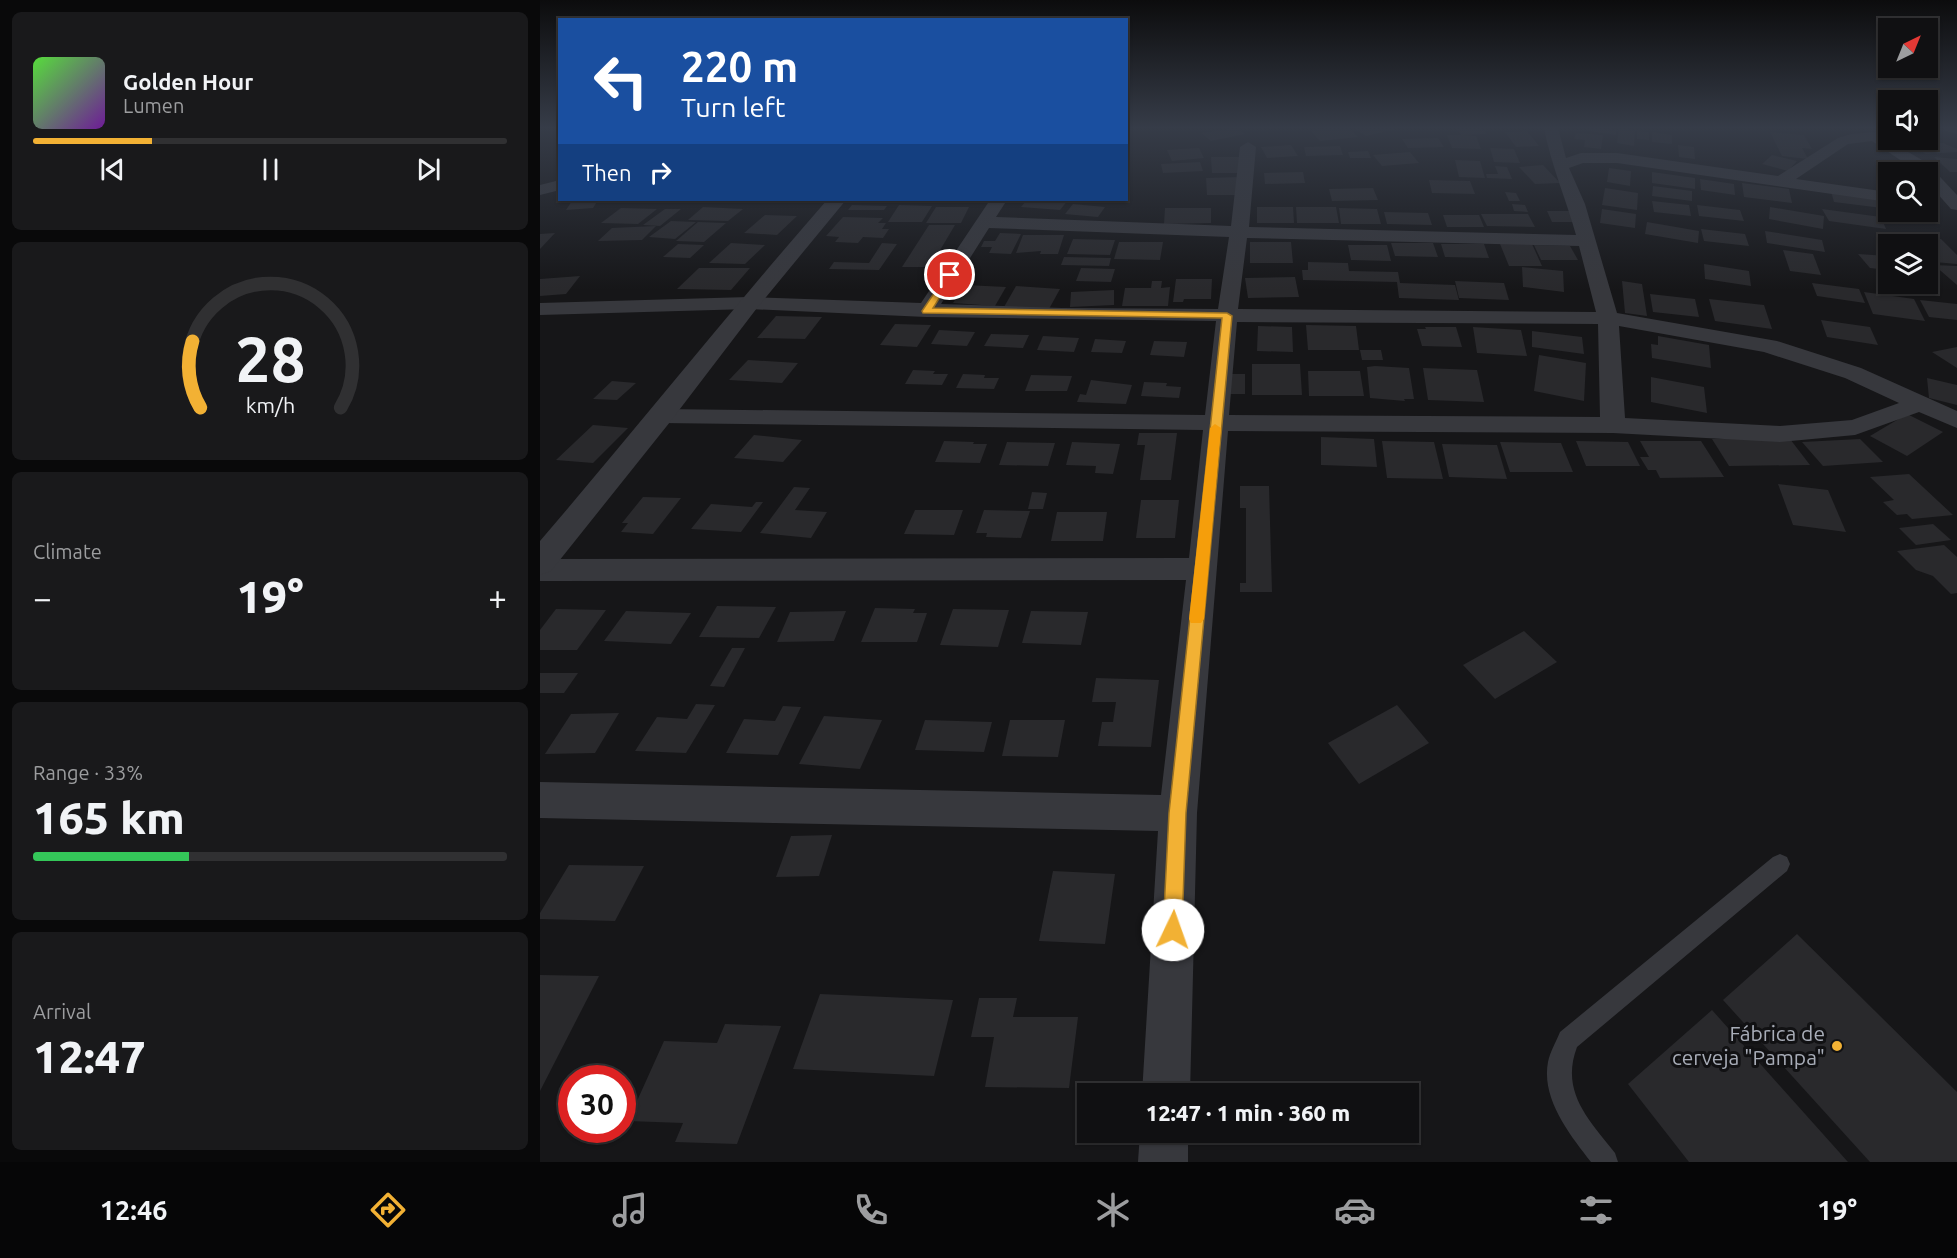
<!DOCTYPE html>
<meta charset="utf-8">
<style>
body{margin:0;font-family:Ubuntu,sans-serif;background:#19191b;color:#f1f3f6;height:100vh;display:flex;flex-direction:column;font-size:22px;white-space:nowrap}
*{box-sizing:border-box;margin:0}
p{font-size:20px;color:#9c9d9f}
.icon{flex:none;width:33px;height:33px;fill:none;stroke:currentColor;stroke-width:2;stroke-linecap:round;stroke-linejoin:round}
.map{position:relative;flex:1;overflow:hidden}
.panel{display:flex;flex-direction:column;gap:12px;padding:12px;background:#09090a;width:540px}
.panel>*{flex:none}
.hud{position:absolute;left:18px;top:18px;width:570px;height:183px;border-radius:0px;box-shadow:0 2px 4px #0004,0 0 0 2px #303032;background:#1a4fa0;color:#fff;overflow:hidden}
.needle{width:39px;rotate:43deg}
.tools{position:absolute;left:1338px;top:18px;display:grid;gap:12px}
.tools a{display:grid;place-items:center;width:60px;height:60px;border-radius:0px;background:#101012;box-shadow:0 2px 4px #0004,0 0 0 2px #303032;font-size:30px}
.speed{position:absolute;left:18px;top:1065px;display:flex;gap:12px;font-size:30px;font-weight:700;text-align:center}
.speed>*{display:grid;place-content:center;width:78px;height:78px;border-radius:50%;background:#101012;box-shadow:0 2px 4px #0004,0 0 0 2px #303032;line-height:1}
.speed .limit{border:9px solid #d22;background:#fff;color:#111}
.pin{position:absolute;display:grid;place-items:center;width:51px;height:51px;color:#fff;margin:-26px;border:3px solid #fff;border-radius:50%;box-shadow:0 2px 6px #0007}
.me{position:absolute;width:66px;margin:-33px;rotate:3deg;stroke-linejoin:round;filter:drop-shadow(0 0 4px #0008)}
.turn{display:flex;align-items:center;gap:21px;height:126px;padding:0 24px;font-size:27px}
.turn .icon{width:78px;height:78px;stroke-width:2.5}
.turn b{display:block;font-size:42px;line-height:51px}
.then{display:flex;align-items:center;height:57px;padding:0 24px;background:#0003;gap:12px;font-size:22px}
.big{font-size:45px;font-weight:800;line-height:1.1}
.panel .card{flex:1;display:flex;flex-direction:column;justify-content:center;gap:9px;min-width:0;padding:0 21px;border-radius:9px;background:#19191b}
.panel .dial{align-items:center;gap:0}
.dial svg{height:156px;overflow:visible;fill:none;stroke:#303032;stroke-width:7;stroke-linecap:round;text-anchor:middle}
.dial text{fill:#f1f3f6;stroke:none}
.song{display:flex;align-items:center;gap:18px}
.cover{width:72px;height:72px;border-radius:9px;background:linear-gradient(135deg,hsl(110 70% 55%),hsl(280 70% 35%))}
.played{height:6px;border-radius:3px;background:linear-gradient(90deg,#f2b134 25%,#303032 25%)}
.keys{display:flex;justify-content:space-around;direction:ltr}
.heat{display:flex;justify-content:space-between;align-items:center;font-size:33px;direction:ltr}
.charge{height:9px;border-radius:4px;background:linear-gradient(90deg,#34c759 33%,#303032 0)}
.trip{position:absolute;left:537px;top:1083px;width:342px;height:60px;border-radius:0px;background:#101012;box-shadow:0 2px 4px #0004,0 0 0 2px #303032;font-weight:800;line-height:60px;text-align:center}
.tab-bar{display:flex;height:96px;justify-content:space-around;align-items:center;background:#060607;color:#9c9d9f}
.tab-bar .icon{width:42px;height:42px}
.tab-bar .current{color:#f2b134}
.tab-bar b{font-size:27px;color:#f1f3f6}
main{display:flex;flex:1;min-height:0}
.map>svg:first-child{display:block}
.building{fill:#29292c}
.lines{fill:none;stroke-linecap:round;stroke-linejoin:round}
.service{fill:#37383d;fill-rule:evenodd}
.minor{fill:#37383d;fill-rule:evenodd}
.tertiary{fill:#37383d;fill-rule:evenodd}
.route{fill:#f2b134;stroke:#9d7322;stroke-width:1.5}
.slow{fill:#f59e0b}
.poi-dot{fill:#f2b134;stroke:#111113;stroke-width:2}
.labels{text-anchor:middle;stroke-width:6;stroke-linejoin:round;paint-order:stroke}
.near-poi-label{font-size:21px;fill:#a8adb8;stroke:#111113;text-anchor:end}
</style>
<main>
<section class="panel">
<div class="card">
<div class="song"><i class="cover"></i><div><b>Golden Hour</b><p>Lumen</p></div></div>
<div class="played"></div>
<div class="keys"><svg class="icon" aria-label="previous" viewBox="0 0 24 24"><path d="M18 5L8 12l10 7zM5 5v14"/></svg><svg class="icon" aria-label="pause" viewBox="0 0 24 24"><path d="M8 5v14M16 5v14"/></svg><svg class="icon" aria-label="next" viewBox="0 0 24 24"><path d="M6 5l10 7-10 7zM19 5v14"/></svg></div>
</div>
<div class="card dial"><svg viewBox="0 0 100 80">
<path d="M14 69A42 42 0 1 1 86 69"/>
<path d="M14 69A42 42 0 0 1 10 35" stroke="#f2b134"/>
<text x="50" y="56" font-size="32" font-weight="700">28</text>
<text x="50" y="72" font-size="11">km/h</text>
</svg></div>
<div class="card"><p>Climate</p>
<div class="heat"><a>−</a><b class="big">19°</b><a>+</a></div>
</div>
<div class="card"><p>Range · 33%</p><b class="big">165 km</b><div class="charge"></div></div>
<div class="card"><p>Arrival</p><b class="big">12:47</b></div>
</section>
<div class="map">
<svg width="1417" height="1162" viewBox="0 0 1417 1162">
<rect width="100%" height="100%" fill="#161618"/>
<!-- building -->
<g class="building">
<path d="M697,128L705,134L671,141L661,133Z"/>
<path d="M792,128H809L818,137L780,141L770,130Z"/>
<path d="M813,128H853L856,129L826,136Z"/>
<path d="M916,128H942L947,134L923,135L936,136L941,149L912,148L907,135H921Z"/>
<path d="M1049,128L1076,130V135L1049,131Z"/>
<path d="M1079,128L1095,130L1094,146L1077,143Z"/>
<path d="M987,131L999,146L976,147L965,132Z"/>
<path d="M1097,131L1109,132V140L1097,139Z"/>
<path d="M1112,132L1132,135V144L1112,142Z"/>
<path d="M1230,132L1264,135L1272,149L1262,148L1268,159L1242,156Z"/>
<path d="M1036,133L1063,135L1061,149L1044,147L1045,140L1034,139Z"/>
<path d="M898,138L904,147L868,148L862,139Z"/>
<path d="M1403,143L1417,149V152L1386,154L1368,145Z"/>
<path d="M751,145L758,156L727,158L721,147Z"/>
<path d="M1138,145L1154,147L1155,159L1139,157Z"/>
<path d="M800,146L803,155L766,156L764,147Z"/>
<path d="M659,148L664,158L632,161L627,150Z"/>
<path d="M950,148L974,149L980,163L954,162Z"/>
<path d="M828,151L831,158H810L808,152Z"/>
<path d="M870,152L879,163L842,166L833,155Z"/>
<path d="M1232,155L1257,161L1248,171L1222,164Z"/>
<path d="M671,157H700L702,173H672Z"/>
<path d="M1394,157L1417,159V172H1410Z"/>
<path d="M915,160L940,161L945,178L919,177Z"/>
<path d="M660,162L663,171L623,173L621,164Z"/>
<path d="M1003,165L1020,183L995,184L979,167Z"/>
<path d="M955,166L967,167L972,179L947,178L946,174H958Z"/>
<path d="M1069,168L1091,171L1090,186L1067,182Z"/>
<path d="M763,172L765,183L725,184L724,173Z"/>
<path d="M1112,172L1155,178V189L1112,183Z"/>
<path d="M701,177L702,195H667L666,178Z"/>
<path d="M1160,179L1194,184L1195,195L1161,190Z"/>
<path d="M889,180L930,181L935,194L892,193Z"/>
<path d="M1202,183L1249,189L1252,203L1204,197Z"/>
<path d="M1113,186L1152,191V201L1112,196Z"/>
<path d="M833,188L838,200L792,201L789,189Z"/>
<path d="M1065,188L1098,193L1097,210L1062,205Z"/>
<path d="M1291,191L1337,197L1342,208L1294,202Z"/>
<path d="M965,192L976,193L980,201H969Z"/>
<path d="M58,200L53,208L26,210L32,201Z"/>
<path d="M402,200H437L435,202H400Z"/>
<path d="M487,200H528L520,210L481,207Z"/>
<path d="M1112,201L1149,205L1151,216L1114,212Z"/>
<path d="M533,204L565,207L558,217L525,214Z"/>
<path d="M972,204L985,205L988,212L974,211Z"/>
<path d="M312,205L347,206L344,210H308Z"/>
<path d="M359,205L392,206L382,222H348Z"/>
<path d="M1157,205L1200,210L1204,221L1159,216Z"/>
<path d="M163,207L203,209L188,221L148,220Z"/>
<path d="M396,207H429L421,223H386Z"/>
<path d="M717,207H753L754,223H717Z"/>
<path d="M756,207H796L799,223H757Z"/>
<path d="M1230,207L1284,216L1283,229L1229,219Z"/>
<path d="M81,208L117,209L98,224L61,223Z"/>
<path d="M625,208H671V223L624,224Z"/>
<path d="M799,208L837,209L841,224H801Z"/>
<path d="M125,209H141L120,226L103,225Z"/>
<path d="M1062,209L1096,214L1095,228L1060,223Z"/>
<path d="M1282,209L1341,217L1346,229L1289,221Z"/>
<path d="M1007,211H1031L1037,222H1012Z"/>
<path d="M844,212L888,213L892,225L847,224Z"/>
<path d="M941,214H988L995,227L947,226Z"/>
<path d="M225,215L257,216L237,235L204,233Z"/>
<path d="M903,215H939L944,227H907Z"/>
<path d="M303,217L343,218L338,223H346L342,229H349L343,238L323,237L318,243L295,242L299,237L286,236Z"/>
<path d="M131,221L156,222L135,239L109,237Z"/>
<path d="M158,222L186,223L164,242L136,241Z"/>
<path d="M1107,222L1159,231L1158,243L1105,234Z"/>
<path d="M389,225H415L390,267H362Z"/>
<path d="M116,226L102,240L58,241L72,228Z"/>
<path d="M1161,229L1205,234L1209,246L1164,241Z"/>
<path d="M1225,231L1282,240L1285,252L1227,243Z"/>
<path d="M15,233L0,249V234Z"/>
<path d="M460,233L481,234L471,254L449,253L452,247H441L444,241H455Z"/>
<path d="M483,235H524L518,254H500L501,251L476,253Z"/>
<path d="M1372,237L1401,239L1417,255V264L1395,262L1388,254V244H1378Z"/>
<path d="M533,239L575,240L570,255L527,254Z"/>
<path d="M579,242H623L620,260L574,259Z"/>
<path d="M710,242H751L753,263H710Z"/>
<path d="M191,243L225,245L205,264L169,263Z"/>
<path d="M342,243L357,244L339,270L289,269L294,262L329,263Z"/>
<path d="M851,243H893L898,257L855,256Z"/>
<path d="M138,244L164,245L150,258L123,257Z"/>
<path d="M901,244H944L949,258L905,257Z"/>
<path d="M960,244H992L1002,266H969Z"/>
<path d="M808,245H847L851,261L811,260Z"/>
<path d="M994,245L1030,246L1038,260H1001Z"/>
<path d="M1243,250L1273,254L1281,275L1250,271Z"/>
<path d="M1318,254L1348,256V270L1330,268Z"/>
<path d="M524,257L571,258L569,266L521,265Z"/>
<path d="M768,262L808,263L809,271L858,272L860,283L915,285L919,300L859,298L857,282L763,280L762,270H768Z"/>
<path d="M1164,264L1209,271L1211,286L1165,279Z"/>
<path d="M1394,265L1417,266V285Z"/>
<path d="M982,267L1023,271L1024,292L983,287Z"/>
<path d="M159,268H210L191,290L137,289Z"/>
<path d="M541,268L575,269L571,282L536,281Z"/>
<path d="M40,276L26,294L0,296V279Z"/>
<path d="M755,277L759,297L708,298L705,278Z"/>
<path d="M636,279H672L671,299H644L643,302H633Z"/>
<path d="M612,281H622L621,288L630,287L628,306H582L585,288H611Z"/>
<path d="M915,281L964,283L969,300L919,298Z"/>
<path d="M1082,281L1102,284L1107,316L1085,313Z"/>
<path d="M1272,283L1319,289L1325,303L1277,296Z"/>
<path d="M425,285L466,287L455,306L413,303Z"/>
<path d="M476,286L520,289L509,309L464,307Z"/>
<path d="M574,290V305L530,307L531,292Z"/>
<path d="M1324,292L1374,299L1385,321L1333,314Z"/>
<path d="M1110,294L1155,299L1159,317L1113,312Z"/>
<path d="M1169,299L1224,305L1232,329L1175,321Z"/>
<path d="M1380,300L1417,304V320L1389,317Z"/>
<path d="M236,316L282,317L265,339L217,338Z"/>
<path d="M1281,320L1330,327L1338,345L1287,337Z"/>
<path d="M355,324L391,325L377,347L340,345Z"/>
<path d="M766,325L816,326L819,350H768Z"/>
<path d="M718,326L752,327L753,352L717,351Z"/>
<path d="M885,327H916L922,347L882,346L877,329H886Z"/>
<path d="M933,327L981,330L987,356L937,353Z"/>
<path d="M399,330L435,332L427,346L391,344Z"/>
<path d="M992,331L1042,337L1044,354L992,347Z"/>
<path d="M451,334L489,335L483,348L444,346Z"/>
<path d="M503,336L539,338L534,352L497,350Z"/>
<path d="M1118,336L1169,345L1171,368L1112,358L1111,344L1118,345Z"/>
<path d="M555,339L586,341L582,353L551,352Z"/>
<path d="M614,341L647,342L644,357L610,355Z"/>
<path d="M1417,347V368L1392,352Z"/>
<path d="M820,350H841L843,360H822Z"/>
<path d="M999,355L1046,363L1044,401L994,391Z"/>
<path d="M208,360L258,363L242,383L189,380Z"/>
<path d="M712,364H760L762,395H712Z"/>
<path d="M835,366L869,368L874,399H864L865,401L830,398L827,367Z"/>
<path d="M883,368L937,370L944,402L888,400Z"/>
<path d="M373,370L395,371L393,374H408L402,385L365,384Z"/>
<path d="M768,371H820L824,396H769Z"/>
<path d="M423,374L445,375L444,378H459L454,389L416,388Z"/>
<path d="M690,374H705V394H689Z"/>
<path d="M491,375L532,376L527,391H485Z"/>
<path d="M1111,377L1164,387L1167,413L1111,402Z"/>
<path d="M1387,378L1417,385V405L1389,398Z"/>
<path d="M551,380L592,385L586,404L537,402L540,394L546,395Z"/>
<path d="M72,381L96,383L77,400L53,399Z"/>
<path d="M604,382L627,383L626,386L641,387L639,398L601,396Z"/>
<path d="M1367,414L1403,432L1367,456L1330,436Z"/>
<path d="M53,425L88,428L53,463L16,460Z"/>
<path d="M599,433H637L631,480H600L605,445H597Z"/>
<path d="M214,435L262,440L243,462L194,458Z"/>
<path d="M781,437L834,439L837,467L781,465Z"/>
<path d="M1172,439H1250L1270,465L1189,466Z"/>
<path d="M1320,439L1343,462L1283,466L1262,442Z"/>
<path d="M404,441L434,442L433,444H447L440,463L395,462Z"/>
<path d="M842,441L894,442L903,479L847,478Z"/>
<path d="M1036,441L1088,442L1100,466H1046Z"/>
<path d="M1100,441H1161L1184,477L1120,478L1116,470H1108L1100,457H1109Z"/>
<path d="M467,442L515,443L508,466L459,465Z"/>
<path d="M532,442L580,444L573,474L555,473L556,466L526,465Z"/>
<path d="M960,442L1021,443L1033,472H970Z"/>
<path d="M902,444L957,445L967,479L909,477Z"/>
<path d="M1369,474L1413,515L1372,519L1367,514L1357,515L1343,502L1354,500L1330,477Z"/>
<path d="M1238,484L1288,490L1306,532L1253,525Z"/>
<path d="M700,486H729L732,592H700V583H706V508H700Z"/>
<path d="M254,487L270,488L255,510L287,512L271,538L220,533Z"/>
<path d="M492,492L507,493L503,509H488Z"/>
<path d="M103,497L141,498L113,534L81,532L88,523H82Z"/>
<path d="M601,500H639L635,538H596Z"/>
<path d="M216,502H223L201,532L151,529L171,504L212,507Z"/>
<path d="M375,510H423L414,535L364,534Z"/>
<path d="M444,510L490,511L481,538L446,537L447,533H436Z"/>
<path d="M517,512H567L563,541H511Z"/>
<path d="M1393,524L1411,540L1376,545L1359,528Z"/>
<path d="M1404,545L1417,557V593L1411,594L1393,576L1376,570L1357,551Z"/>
<path d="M177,606L236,607L219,638L159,637Z"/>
<path d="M335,608L375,609L373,613H387L377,642H321Z"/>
<path d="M16,609L66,610L37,650H0V630Z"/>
<path d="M413,609L469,610L458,647L400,645Z"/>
<path d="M86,611L151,613L131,644L64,641Z"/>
<path d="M306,611L294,641L237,642L250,612Z"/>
<path d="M491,611L548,612L541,645L482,643Z"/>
<path d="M984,631L1017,662L955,699L923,665Z"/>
<path d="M192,648H205L184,687L170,686Z"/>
<path d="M0,673H38L24,693H0Z"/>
<path d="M556,678L619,680L611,747L558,746L562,722H573L576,702H552Z"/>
<path d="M156,704L175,705L146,753L95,751L117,717L147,719Z"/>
<path d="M857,705L889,743L819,784L788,743Z"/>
<path d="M243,706L261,707L238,755L186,753L204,719L235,721Z"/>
<path d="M79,713L55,753L5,754L31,714Z"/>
<path d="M284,716L342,720L320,769L259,764Z"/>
<path d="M385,720L452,722L444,752L375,750Z"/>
<path d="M470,720H525L518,757L462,756Z"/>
<path d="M292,835L279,876L236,877L251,836Z"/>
<path d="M29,865L104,866L75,921L0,919V913Z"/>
<path d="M513,871L575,874L565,944L499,941Z"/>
<path d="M1257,934L1417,1092V1162H1330L1183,1000Z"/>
<path d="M0,975L59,976L0,1091Z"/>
<path d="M280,994L413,1000L394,1076L253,1069Z"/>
<path d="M439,998H477L473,1017H538L529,1088L445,1087L454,1037H431Z"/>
<path d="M1172,1010L1308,1162H1149L1088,1084Z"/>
<path d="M185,1024L241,1026L197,1144L135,1142L143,1123L88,1121L124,1041L177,1043Z"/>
</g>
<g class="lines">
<!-- service -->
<path class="service" d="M1240,854L1247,857L1250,864L1247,871L1037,1047C1020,1092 1049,1120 1075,1153L1078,1162H1051C1030,1135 1001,1099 1008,1062C1010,1052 1016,1042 1020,1032L1233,857Z"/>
<!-- minor -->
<g class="minor">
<path d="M1004,128H1018L1026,158L1041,153H1077L1238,176L1298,138L1311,134L1348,131V140L1387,163L1417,195V210L1411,209L1388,183V172H1378L1332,141L1308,144L1256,179L1348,192V202L1077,163H1043L1029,168L1045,204L1077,313L1237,341L1321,368L1417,411V428L1379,412L1315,435L1240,442L1073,433L688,431L657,813L650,1094H602L618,831L0,818V782L621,795L646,580L0,581V559L649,558L663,430L121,423L112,421L109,416L112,411L121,409L665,415L676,321L386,317L209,309L0,315V303L209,297L381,303L450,200H467L456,217L691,226L700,147L708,142L716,147L709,227L1036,235C1026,199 1011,165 1004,128ZM449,228L689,237L678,309L522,308L401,304ZM707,238L1039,246L1056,312L698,309ZM697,322L1058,324L1060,417L689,415ZM1079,326L1224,352L1305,378L1359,403L1312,420L1240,426L1085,418Z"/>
<path d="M1404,128H1417V134L1406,131Z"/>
<path d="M20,180V190L0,195V185Z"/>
<path d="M600,1132H648V1162H598Z"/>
</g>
<!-- tertiary -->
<path class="tertiary" d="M287,200H306L217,308L130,422L11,571L0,575V541C97,428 189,312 287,200Z"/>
</g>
<!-- sky -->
<linearGradient id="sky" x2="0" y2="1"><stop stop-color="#0c0c0d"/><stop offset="0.44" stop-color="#363c48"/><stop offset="1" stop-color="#363c48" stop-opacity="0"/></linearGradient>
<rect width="1417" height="290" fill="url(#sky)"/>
<!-- route -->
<path class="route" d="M410,273L414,275L393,308L687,313L692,316L646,813L642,930L639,937L633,939L626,937L623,930L629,813L682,318L383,313L382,311L407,274Z"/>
<!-- slow -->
<path class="slow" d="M675,424L681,428L664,619L661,623H651L649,619L670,428Z"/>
<!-- markers -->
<circle class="poi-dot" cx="1297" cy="1046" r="6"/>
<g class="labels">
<!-- near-poi labels -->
<g class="near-poi-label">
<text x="1285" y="1041">Fábrica de<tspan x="1285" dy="24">cerveja "Pampa"</tspan></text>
</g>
</g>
</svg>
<div class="tools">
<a><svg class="needle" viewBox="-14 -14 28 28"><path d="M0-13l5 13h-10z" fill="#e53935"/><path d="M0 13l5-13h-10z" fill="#9c9d9f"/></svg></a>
<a><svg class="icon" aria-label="sound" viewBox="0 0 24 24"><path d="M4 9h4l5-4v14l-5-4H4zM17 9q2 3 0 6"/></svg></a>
<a><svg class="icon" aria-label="search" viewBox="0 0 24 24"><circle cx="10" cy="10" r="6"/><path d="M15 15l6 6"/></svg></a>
<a><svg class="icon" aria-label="layers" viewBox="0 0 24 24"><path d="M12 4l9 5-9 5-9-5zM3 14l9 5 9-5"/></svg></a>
</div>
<div class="speed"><div class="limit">30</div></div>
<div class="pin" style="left:410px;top:275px;background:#d93025"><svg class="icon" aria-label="arrive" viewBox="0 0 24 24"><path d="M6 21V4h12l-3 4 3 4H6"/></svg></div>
<svg class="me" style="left:633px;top:930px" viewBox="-20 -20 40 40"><circle r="19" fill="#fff"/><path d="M0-13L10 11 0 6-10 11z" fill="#f2b134"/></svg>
<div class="trip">12:47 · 1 min · 360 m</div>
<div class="hud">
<div class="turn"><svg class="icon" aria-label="left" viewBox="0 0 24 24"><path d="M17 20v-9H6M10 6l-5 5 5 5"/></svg><div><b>220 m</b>Turn left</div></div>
<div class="then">Then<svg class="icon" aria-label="right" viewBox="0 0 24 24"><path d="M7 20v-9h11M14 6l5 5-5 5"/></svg></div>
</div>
</div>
</main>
<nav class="tab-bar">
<b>12:46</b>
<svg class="icon current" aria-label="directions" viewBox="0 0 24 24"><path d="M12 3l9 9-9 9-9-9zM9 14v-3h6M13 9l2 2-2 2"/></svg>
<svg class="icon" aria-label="music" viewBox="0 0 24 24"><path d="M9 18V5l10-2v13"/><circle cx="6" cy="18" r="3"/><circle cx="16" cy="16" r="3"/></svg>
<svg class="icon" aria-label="phone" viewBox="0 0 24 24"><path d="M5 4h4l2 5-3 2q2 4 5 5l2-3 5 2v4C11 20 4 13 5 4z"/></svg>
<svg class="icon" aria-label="climate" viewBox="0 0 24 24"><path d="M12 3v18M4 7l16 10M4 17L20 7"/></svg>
<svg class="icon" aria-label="car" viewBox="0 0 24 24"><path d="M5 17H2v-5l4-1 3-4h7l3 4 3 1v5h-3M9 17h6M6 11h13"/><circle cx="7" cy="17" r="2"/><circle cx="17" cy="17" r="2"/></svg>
<svg class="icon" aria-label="filters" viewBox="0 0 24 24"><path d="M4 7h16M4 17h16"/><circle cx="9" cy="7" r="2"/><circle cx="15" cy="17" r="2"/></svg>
<b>19°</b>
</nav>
